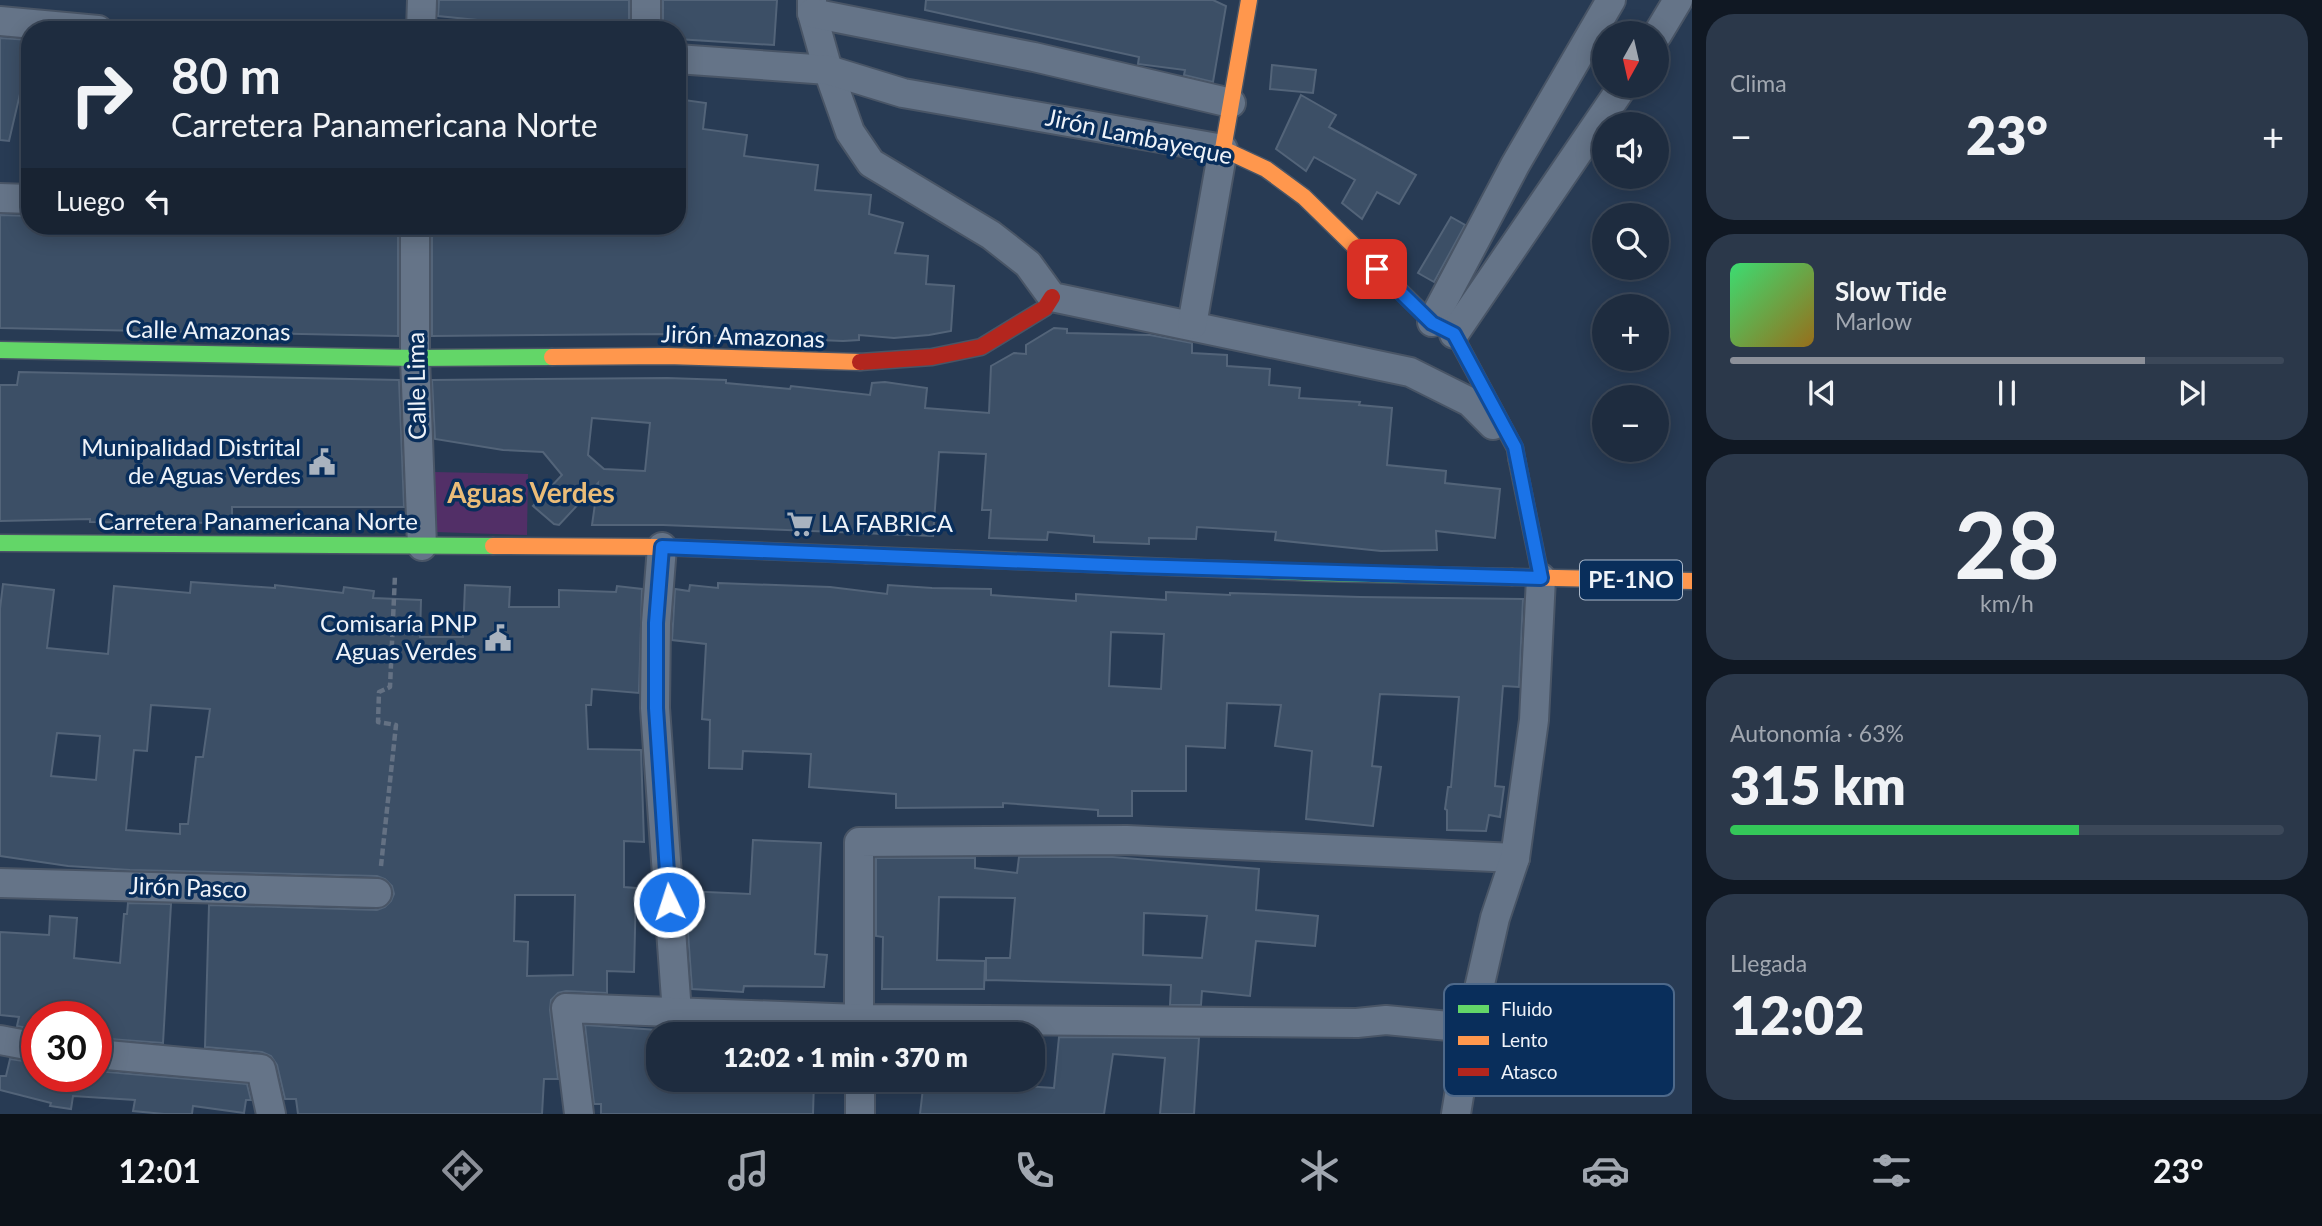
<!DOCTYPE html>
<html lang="es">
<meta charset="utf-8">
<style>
body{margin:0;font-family:Lato,sans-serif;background:#2b384a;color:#f1f3f6;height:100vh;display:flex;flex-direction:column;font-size:26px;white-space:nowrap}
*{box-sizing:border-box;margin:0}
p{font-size:23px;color:#a1a7b0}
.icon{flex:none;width:38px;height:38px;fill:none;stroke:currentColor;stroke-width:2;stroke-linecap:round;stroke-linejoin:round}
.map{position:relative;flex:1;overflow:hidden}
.side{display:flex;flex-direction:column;gap:14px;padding:14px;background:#101823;width:630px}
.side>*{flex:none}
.hud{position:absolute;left:21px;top:21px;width:665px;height:214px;border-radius:28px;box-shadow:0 4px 18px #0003,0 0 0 2px #3c4859;background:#1e2c3f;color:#f1f3f6;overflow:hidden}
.needle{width:46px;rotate:188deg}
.fabs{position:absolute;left:1592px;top:21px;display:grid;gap:14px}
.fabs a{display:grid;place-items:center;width:77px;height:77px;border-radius:50%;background:#1e2c3f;box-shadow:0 4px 18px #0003,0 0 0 2px #3c4859;font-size:35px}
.speed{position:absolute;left:21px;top:1001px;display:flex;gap:14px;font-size:35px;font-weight:700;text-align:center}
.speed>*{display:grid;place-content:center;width:91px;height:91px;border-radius:50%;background:#1e2c3f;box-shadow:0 4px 18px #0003,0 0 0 2px #3c4859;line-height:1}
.speed .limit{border:10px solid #d22;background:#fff;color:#111}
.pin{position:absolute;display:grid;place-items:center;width:60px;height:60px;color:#fff;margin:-30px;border-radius:14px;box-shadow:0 4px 10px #0006}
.me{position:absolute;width:77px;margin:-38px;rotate:356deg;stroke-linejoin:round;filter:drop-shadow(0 0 5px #0008)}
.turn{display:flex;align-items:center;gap:24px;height:147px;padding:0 35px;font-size:32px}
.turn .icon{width:91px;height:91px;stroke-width:2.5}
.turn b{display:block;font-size:49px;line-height:60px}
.then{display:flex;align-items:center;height:66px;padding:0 35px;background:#0003;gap:14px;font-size:26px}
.big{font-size:52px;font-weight:800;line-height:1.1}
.side .card{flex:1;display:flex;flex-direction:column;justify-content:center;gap:10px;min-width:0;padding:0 24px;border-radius:28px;background:#2b384a}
.side .dial{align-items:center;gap:0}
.dial b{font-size:91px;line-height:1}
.song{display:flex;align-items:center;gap:21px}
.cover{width:84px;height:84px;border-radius:10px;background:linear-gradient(135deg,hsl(140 70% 55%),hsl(40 70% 35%))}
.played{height:7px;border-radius:4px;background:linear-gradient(90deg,#8c9099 75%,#3c4859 75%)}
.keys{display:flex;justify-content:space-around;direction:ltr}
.heat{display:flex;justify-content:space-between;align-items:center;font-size:38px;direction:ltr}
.charge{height:10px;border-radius:5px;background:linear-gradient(90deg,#34c759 63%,#3c4859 0)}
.trip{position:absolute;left:646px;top:1022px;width:399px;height:70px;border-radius:28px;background:#1e2c3f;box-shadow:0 4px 18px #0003,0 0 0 2px #3c4859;font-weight:800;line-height:70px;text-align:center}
.tabs{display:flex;height:112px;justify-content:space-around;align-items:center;background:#0c1219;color:#a1a7b0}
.tabs .icon{width:49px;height:49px}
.tabs .selected{color:#8c9099}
.tabs b{font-size:32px;color:#f1f3f6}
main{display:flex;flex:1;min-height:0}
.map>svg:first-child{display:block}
.green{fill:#522f67}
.building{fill:#3c4f66;stroke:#536479;stroke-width:2;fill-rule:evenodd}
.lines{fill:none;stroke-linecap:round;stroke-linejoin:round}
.street-casing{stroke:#495566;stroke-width:32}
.fast-casing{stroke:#495566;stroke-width:19}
.slow-casing{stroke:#495566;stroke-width:19}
.jam-casing{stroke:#495566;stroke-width:19}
.path{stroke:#647183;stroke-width:4.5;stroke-dasharray:7 3.5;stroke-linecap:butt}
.street{stroke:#657488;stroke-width:28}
.fast{stroke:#63d668;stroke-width:16}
.slow{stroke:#ff974d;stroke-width:16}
.jam{stroke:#b3261e;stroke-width:16}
.route-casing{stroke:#114b97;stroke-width:18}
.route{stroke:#1a73e8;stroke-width:12}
.labels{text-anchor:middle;stroke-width:7;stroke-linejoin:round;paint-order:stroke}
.shield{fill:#092e5b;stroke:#aab8ca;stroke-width:2}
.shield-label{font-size:23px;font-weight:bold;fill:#eff3f9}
.street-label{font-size:24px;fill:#eff3f9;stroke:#092e5b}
.poi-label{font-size:24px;fill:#eff3f9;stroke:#092e5b;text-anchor:end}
.quarter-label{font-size:28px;font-weight:bold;fill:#eabc78;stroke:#092e5b}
.key{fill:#092e5b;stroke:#4e698a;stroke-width:2}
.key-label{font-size:19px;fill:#eff3f9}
</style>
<main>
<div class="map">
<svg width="1692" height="1114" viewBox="0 0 1692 1114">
<rect width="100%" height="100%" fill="#283b54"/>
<!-- green -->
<path class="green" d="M433,472L528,474L527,535L435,532Z"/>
<!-- building -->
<g class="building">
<path d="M439,0H629V30H601L527,22V25L438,16Z"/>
<path d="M663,0H777L774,45L677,39V30H663Z"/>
<path d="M926,0H1213L1226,6L1213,82L1184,75L1185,70L1138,64L1139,57L925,10Z"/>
<path d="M0,38L30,40V64H27L9,141L0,140Z"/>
<path d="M1272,65L1316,70L1313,93L1270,89Z"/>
<path d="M1301,95L1336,115L1329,127L1416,175L1399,204L1377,192L1362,219L1342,203L1355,180L1314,157L1306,171L1276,149Z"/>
<path d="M677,99L706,103L703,129L747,135L744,156L818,165L815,190L871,195L869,214L903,223L895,253L928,256L926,284L954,286L951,331L929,335L894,338L859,335V340L843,341L667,334L432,336V226H677L680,179H677Z"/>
<path d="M0,215L30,216V226H398V336L0,328Z"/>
<path d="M1451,217L1465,225L1434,282L1418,273Z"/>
<path d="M1054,328L1067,329V333L1150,335L1192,343V353L1227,355V366L1270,369L1269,385L1300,388L1299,398L1360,402L1359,405L1392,408L1387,465L1446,471L1445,483L1500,489L1495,538L1436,531L1437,550L1381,551L1275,540L1276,532L1197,527L1196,539L1149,538V544L1094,542V536L1048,532L1047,540L989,538L991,510H982L986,454L939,452L933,536L663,525H592L598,483L559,525L554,524L533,506L562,475L543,452L503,450L435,439L432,380L667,378L726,380V383L790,389L791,386L870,395L872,383L885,382L927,388L925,408L989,413L991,366L1014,353L1026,354V345ZM592,418L650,423L645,471L604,469L588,455Z"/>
<path d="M19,372L399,380L404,507H232V523L90,522V519L0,521V385H17Z"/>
<path d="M191,582L275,588V585L343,593L344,587L374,591L373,598L421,600L420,637H463L465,585L510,587L509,607H559V590L616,592L617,586L642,589L639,693L592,689L591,705H586L588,749L641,750L644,842L624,841V887L636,888L634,972L607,971V993L566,991L558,993L551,1000L550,1010L558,1079H544L542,1114H298L296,1099H285L277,1065L271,1056L262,1052L205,1047L209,905L377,910L385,907L391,901L394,894L392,886L385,879L377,876L130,870L68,866L0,856V609L3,584L54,590L47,648L108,654L114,586L190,593ZM151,705L210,709L203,757H196L188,824H180V834L126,830L134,750L147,751ZM57,733L100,736L96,780L51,776ZM515,895H575L573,975L527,976L528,942L514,941Z"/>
<path d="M718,583L830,587L887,594L888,585L932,588L991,589V595L1076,601V594L1166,600V592L1230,595V593L1360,597L1523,599L1519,687L1503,686L1495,786L1504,787L1500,817L1489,815L1486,831L1447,830V810L1445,809L1448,787H1451L1459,697L1380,694L1372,766L1381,767L1373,826L1306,819L1312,751L1275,746L1281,705L1227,703L1225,748L1186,746V791H1132V816H1098V810L1003,803V807L896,808V794L809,787L811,754L743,751L742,769L709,768L710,720L702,719L706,644L672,640L673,624L675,589L689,591L690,585L718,588ZM1111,632L1164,634L1161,689L1109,686Z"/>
<path d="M753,840L821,843L815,954L827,955L824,987L744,986L743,992L692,989L685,891L750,894Z"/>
<path d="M1019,857H1113L1259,869L1256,910L1318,916L1315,946L1256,941L1250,996L1202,991L1201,1005H1170L1171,985L986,980V958H1010L1015,898L939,897L937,960L985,961L984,989H882L883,937L876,936V858H975V868L1017,873ZM1144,913L1207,916L1202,958L1143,955Z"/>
<path d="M128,903L171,904L163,1043L96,1038V1017H37V1030L17,1026L19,1017L0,1015V932L49,935L50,916L77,918L74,958L120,963L124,914H127Z"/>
<path d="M585,1025L658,1030V1080H814L813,1114H601V1104H594Z"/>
<path d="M1059,1037L1199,1038L1194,1114H1160L1165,1058L1113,1054L1104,1114H920L924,1080H995V1084L1054,1088Z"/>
<path d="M10,1059L37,1063V1076H96V1071L247,1084L251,1100H246L244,1113L193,1106L192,1114H164L133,1111L135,1100L73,1096L71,1109L50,1106L51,1103L0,1090V1076H6Z"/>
</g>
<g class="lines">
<defs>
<g id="street">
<path d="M812,0V13L828,70L850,132L871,163L991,235L1028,264L1052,297L1410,372L1470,402L1493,425"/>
<path d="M812,13L1034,57L1231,103"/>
<path d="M0,21L98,30"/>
<path d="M421,30L422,0"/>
<path d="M646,30V0"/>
<path d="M1657,35L1678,0"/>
<path d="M677,59L828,70L903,93L1223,149L1192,325"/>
<path d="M0,198L30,199"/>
<path d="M415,226V358L422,546"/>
<path d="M1432,322L1515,165L1611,0"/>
<path d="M1454,334L1623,86"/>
<path d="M662,547L656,623L655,708L677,1013"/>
<path d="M0,883L377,893"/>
<path d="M859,1034V842L1127,840L1515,858"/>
<path d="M0,1040L37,1047"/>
<path d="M96,1054L261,1069L271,1114"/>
<path d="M860,1080V1114"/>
<path d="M579,1114L566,1008L859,1019L1357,1023L1386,1020L1470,1028"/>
<path d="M1456,1114L1470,1028L1495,918L1515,858L1534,720L1541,578"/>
</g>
<g id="fast">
<path d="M0,350L415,358L552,357"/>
<path d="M1517,460L1541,578"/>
<path d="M0,543L493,546"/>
<path d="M866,555L1320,573L1512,577"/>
</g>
<g id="slow">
<path d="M1249,0L1223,149L1266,169L1304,197L1432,322L1454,334L1515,448L1517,460"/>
<path d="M552,357L667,356L860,362"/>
<path d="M493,546L662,547L866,555"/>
<path d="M1512,577L1692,581"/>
</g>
<path id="jam" d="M860,362L932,357L981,347L1045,308L1052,297"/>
</defs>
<!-- street casing -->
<use href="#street" class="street-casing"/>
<!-- fast casing -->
<use href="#fast" class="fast-casing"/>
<!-- slow casing -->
<use href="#slow" class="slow-casing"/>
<!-- jam casing -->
<use href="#jam" class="jam-casing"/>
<!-- path -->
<path class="path" d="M381,866L396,725L378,722L379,692L390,687L395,575"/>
<!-- street -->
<use href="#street" class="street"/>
<!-- fast -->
<use href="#fast" class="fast"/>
<!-- slow -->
<use href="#slow" class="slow"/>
<!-- jam -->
<use href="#jam" class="jam"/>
</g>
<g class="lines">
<defs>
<path id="route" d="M669,902L656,708V623L662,547L1132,566L1541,578L1515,447L1454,334L1432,323L1377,269"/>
</defs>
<!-- route casing -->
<use href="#route" class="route-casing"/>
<!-- route -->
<use href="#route" class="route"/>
</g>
<!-- icons -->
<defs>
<symbol id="civic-bare" viewBox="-9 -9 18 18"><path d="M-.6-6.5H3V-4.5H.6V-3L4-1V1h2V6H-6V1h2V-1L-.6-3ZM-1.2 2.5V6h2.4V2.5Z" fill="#a9b3bf" stroke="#092e5b" stroke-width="2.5" paint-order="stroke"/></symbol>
<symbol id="supermarket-bare" viewBox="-9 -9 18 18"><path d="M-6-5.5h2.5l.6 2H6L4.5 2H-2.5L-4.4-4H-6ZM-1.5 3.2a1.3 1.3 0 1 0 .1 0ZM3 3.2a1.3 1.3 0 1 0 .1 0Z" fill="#a9b3bf" stroke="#092e5b" stroke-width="2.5" paint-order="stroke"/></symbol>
</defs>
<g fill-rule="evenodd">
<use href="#civic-bare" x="303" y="443" width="38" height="38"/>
<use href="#supermarket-bare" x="781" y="505" width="38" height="38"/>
<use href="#civic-bare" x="479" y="619" width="38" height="38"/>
</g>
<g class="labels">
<!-- shield labels -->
<rect class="shield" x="1580" y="560.5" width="102" height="39" rx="5"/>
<g class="shield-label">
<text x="1631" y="588">PE-1NO</text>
</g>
<!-- street labels -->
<g class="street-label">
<text transform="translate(1139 137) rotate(12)" y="8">Jirón Lambayeque</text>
<text transform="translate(208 331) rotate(1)" y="8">Calle Amazonas</text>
<text transform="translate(743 337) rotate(2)" y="8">Jirón Amazonas</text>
<text transform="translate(417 386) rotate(-91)" y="8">Calle Lima</text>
<text x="258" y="530">Carretera Panamericana Norte</text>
<text transform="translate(188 888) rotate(2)" y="8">Jirón Pasco</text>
</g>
<!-- poi labels -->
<g class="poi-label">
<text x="301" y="456">Munipalidad Distrital<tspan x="301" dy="28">de Aguas Verdes</tspan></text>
<text x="821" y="532" text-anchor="start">LA FABRICA</text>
<text x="477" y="632">Comisaría PNP<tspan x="477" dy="28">Aguas Verdes</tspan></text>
</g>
<!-- quarter labels -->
<g class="quarter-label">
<text x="531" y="503">Aguas Verdes</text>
</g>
</g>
<!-- legend -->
<rect x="1444" y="984" width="230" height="112" rx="10" class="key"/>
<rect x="1458" y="1005" width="31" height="8" fill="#63d668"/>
<rect x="1458" y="1036" width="31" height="9" fill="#ff974d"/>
<rect x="1458" y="1068" width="31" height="8" fill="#b3261e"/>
<g class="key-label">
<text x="1501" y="1016">Fluido</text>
<text x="1501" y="1047">Lento</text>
<text x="1501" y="1079">Atasco</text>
</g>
</svg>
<div class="fabs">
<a><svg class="needle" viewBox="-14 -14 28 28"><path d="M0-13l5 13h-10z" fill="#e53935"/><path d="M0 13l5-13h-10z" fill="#a1a7b0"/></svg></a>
<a><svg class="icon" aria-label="sound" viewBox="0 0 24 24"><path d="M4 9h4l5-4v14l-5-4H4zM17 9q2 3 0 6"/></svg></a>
<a><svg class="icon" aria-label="search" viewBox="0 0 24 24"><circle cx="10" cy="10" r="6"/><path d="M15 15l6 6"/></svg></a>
<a>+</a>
<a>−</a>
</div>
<div class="speed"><div class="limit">30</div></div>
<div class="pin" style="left:1377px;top:269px;background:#d93025"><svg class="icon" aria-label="arrive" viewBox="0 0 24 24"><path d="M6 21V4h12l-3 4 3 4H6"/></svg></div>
<svg class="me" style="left:669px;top:902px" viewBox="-20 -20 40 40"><circle r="17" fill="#1a73e8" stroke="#fff" stroke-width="3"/><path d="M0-11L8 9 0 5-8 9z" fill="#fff"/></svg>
<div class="trip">12:02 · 1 min · 370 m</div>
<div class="hud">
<div class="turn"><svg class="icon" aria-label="right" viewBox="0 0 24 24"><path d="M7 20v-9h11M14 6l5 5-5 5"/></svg><div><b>80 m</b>Carretera Panamericana Norte</div></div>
<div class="then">Luego<svg class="icon" aria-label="left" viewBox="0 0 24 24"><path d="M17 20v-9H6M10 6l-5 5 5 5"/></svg></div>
</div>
</div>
<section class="side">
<div class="card"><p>Clima</p>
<div class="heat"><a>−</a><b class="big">23°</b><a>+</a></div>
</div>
<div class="card">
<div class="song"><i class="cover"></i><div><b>Slow Tide</b><p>Marlow</p></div></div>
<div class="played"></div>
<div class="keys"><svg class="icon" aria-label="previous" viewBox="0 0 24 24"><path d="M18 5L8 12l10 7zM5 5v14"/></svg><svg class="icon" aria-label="pause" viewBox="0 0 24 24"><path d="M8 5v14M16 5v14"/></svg><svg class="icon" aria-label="next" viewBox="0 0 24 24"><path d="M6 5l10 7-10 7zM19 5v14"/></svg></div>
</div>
<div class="card dial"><b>28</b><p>km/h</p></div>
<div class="card"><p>Autonomía · 63%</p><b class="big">315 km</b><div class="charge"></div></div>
<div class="card"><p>Llegada</p><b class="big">12:02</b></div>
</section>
</main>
<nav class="tabs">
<b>12:01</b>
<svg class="icon selected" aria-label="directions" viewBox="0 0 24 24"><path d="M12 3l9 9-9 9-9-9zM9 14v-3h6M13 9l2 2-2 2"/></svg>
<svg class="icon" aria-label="music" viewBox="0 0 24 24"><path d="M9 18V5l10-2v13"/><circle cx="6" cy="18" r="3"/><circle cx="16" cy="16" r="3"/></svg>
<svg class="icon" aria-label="phone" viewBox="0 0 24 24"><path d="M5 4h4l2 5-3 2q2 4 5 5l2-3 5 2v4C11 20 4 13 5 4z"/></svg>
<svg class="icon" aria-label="climate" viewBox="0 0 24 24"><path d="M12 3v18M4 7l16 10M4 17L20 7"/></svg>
<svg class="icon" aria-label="car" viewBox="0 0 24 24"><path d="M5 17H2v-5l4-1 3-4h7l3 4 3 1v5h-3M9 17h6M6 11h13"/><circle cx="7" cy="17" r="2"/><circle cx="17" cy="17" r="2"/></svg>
<svg class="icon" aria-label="filters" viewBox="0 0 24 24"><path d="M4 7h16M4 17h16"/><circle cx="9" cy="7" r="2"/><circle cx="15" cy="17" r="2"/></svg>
<b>23°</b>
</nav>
